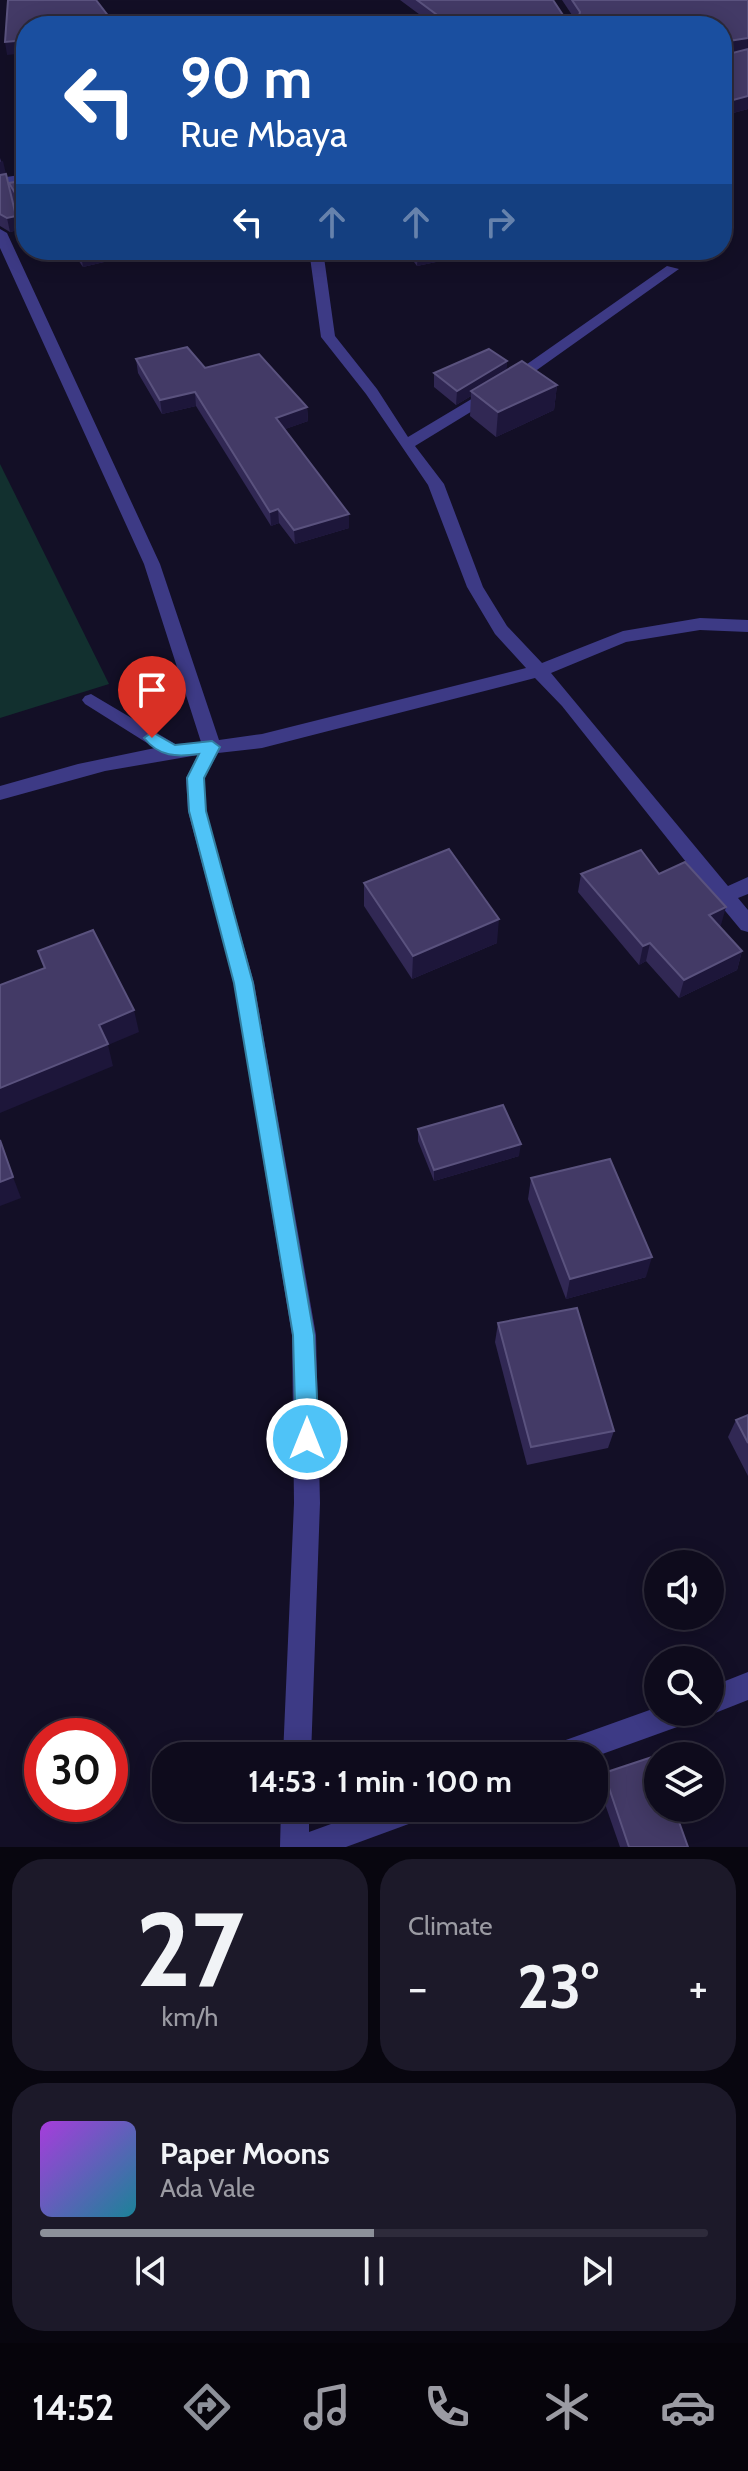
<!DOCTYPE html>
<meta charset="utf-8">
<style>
body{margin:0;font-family:Cabin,sans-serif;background:#1c1929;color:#f1f3f6;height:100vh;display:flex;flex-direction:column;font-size:30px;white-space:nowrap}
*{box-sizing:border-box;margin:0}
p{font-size:26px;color:#9b9ba3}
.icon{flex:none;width:44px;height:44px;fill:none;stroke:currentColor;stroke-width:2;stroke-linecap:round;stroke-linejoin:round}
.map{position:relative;height:1847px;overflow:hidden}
.side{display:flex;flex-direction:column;gap:12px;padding:12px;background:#08060f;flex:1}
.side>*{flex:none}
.guide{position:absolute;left:16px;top:16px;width:716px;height:244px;border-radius:32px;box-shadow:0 4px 20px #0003,0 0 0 2px #2e2b3b;background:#1a4fa0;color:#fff;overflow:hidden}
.controls{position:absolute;left:644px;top:1550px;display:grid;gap:16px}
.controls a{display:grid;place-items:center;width:80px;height:80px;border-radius:50%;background:#0e0b1c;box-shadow:0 4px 20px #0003,0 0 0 2px #2e2b3b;font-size:40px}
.speed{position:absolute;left:24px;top:1718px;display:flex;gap:16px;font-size:40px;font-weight:700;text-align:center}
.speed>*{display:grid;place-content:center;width:104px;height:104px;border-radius:50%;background:#0e0b1c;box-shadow:0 4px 20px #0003,0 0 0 2px #2e2b3b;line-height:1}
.speed .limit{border:12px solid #d22;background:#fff;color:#111}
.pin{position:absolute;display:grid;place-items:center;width:68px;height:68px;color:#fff;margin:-82px -34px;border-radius:50% 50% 50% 0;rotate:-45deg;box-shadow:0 0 8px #0007}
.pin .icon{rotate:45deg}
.me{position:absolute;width:88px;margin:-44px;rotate:0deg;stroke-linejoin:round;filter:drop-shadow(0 0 6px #0008)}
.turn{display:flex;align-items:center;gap:28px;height:168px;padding:0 32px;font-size:36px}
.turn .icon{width:104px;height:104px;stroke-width:2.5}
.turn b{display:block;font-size:56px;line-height:68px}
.lanes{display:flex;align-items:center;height:76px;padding:0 32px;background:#0003;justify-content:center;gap:40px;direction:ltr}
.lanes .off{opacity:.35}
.big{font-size:60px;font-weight:700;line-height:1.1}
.side .widget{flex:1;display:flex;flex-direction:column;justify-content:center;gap:12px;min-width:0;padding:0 28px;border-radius:32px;background:#1c1929}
.side .dial{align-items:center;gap:0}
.dial b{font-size:104px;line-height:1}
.song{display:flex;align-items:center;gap:24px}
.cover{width:96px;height:96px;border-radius:12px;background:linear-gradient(135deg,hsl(280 70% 55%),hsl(190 70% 35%))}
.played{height:8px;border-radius:4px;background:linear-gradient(90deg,#8c9099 50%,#2e2b3b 50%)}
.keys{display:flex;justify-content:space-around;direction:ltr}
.heat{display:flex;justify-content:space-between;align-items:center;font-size:44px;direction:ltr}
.side .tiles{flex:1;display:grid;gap:12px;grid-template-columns:1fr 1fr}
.widget:last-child{grid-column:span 2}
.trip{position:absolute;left:152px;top:1742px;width:456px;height:80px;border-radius:32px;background:#0e0b1c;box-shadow:0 4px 20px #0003,0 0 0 2px #2e2b3b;font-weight:700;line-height:80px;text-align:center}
.tabs{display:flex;height:128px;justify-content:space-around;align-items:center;background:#06040b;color:#9b9ba3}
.tabs .icon{width:56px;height:56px}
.tabs .current{color:#8c9099}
.tabs b{font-size:36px;color:#f1f3f6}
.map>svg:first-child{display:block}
.green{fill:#12302f}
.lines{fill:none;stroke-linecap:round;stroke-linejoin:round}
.minor{fill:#3d3a85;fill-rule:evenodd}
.wall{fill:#312854}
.shaded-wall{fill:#1d163a}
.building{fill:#433a66;stroke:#5a527e;stroke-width:2}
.route{fill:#4fc3f7;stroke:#337fa1;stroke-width:2}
</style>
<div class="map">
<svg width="748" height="1847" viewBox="0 0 748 1847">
<rect width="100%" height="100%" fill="#130f26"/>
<!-- green -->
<path class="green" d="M0,464L109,684L0,718Z"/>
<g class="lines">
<!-- minor -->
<g class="minor">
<path d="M26,174V182L0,186V178Z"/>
<path d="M0,229L7,233L160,564L219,740L262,734L526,668L495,634L467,587L428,485L366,394L321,337L309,250H323L335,336L377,389L408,437L510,376L667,266L679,269L520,382L415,446L444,484L483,587L507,626L542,663L623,631L700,618L748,620V632L700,630L626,642L551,673L728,886L748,877V894L738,898L748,910V932L741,930L717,901L562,706L535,678L262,748L218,753L204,778L206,811L254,983L316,1335L320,1503L311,1756H283L294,1503L292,1335L234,983L188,811L186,778L198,755L105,771L0,800V786L78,764L155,748L85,704L82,700L85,696L91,694L177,745L201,742L144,564L0,248Z"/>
<path d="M748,1672V1700L710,1715L704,1712H710V1687Z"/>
<path d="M658,1707V1712H695L691,1722L594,1757L545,1756L549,1746Z"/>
<path d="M281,1808H309V1832L375,1808H429L425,1818L346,1847H280Z"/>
</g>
</g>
<!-- wall -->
<g class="wall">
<path d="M400,0H553L563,15H572L562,0H748V109L722,116V26H435Z"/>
<path d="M0,158L9,183L26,180V224L13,202L18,230L10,232L0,226Z"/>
<path d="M71,250H155L83,267Z"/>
<path d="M405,250H493L417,266Z"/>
<path d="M136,359L205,368L307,407L308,421L285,429L349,514V528L295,544L279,523L271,526L196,406L162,414L138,373Z"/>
<path d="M507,361L506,370L557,385L554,410L496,437L470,416L471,396L456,405L434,387V373Z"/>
<path d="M581,874H659L721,925L719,926L742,951L737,970L679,998L646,961L639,965L578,892Z"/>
<path d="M364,883L497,943L412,979L364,906Z"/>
<path d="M418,1129L519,1156L434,1181L418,1141Z"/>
<path d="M531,1178L646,1277L566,1299L528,1199Z"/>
<path d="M498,1323L614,1431L608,1448L527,1465L495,1342Z"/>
<path d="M748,1415V1476L728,1437L736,1420Z"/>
<path d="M604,1773L688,1847H620L598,1784Z"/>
</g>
<!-- shaded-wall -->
<g class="shaded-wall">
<path d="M748,38V50L722,55V42Z"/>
<path d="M26,40V53L7,55L5,42Z"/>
<path d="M748,96V109L722,116V103Z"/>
<path d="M3,161L6,174L0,175V162Z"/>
<path d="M16,216L18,230L10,232L7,218Z"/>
<path d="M80,250H155L83,267Z"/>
<path d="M431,250H493L417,266L418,253Z"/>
<path d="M507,361L506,375L471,391V396L456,405L457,391Z"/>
<path d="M557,385L554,410L496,437L498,412Z"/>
<path d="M195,392L196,406L162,414L160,400Z"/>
<path d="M307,407L308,421L277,432L276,418Z"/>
<path d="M278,509L279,523L271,526L270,512Z"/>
<path d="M349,514V528L295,544L294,530Z"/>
<path d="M726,907L721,925L704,933L709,915Z"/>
<path d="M499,919L497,943L412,979L413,956Z"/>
<path d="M650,943L646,961L639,965L643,946Z"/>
<path d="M742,951L737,970L679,998L684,980Z"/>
<path d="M134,1010L139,1032L108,1045L113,1066L0,1113V1088L99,1025Z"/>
<path d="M521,1144L519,1156L434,1181V1170Z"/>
<path d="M13,1177L21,1198L0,1206V1182Z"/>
<path d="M652,1257L646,1277L566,1299L570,1279Z"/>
</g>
<!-- building -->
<g class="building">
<path d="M8,0H96L116,26H26V40L5,42Z"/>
<path d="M417,0H553L563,15L579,16L580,12L572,0H748V38L722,42V26H452Z"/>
<path d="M748,49V96L722,103V53L725,55Z"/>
<path d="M6,174L16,216L7,218L0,214V175Z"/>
<path d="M26,180V211L9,183Z"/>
<path d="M415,250H431L418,253Z"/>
<path d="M187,347L205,368L259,354L307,407L276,418L349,514L294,530L278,509L270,512L195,392L160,400L136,359Z"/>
<path d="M489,349L507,361L457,391L434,373Z"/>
<path d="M522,361L557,385L498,412L471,391Z"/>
<path d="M449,849L499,919L413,956L364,883Z"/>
<path d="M641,850L659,874L685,862L726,907L709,915L742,951L684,980L650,943L643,946L581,874Z"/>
<path d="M93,930L134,1010L99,1025L108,1044L0,1088V985L45,968L38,951Z"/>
<path d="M503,1105L521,1144L434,1170L418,1129Z"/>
<path d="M0,1140L13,1177L0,1182Z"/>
<path d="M610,1159L652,1257L570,1279L531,1178Z"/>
<path d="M577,1308L614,1431L531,1447L498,1323Z"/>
<path d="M748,1415V1443L736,1420Z"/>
<path d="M655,1756L658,1765V1808H674L688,1847H629L604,1773Z"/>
</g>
<!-- route -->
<path class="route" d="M152,732L175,745L212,741L220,747L204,778L206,811L253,983L314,1335L319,1439L315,1447L307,1450L299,1447L296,1439L293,1335L234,983L189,811L187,778L199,754C177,757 159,757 144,738Z"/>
</svg>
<div class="controls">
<a><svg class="icon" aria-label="sound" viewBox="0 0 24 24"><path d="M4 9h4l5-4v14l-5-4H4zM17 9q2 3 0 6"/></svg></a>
<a><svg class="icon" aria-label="search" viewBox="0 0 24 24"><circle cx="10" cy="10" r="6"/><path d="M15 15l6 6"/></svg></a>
<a><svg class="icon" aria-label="layers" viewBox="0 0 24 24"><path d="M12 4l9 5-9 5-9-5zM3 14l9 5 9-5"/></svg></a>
</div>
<div class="speed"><div class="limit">30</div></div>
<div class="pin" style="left:152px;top:738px;background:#d93025"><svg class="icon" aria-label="arrive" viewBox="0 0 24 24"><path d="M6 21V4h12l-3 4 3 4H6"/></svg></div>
<svg class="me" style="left:307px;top:1439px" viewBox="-20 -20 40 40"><circle r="17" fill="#4fc3f7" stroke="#fff" stroke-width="3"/><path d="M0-11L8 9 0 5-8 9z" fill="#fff"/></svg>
<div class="trip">14:53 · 1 min · 100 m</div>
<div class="guide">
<div class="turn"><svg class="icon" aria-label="left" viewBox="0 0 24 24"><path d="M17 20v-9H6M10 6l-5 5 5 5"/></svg><div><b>90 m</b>Rue Mbaya</div></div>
<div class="lanes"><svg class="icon" aria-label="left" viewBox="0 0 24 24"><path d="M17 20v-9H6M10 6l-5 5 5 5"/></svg><svg class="icon off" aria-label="ahead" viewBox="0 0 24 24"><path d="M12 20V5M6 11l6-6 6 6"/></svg><svg class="icon off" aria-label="ahead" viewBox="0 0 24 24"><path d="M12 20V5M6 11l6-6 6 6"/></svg><svg class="icon off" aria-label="right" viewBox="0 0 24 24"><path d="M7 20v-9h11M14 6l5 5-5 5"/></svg></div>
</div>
</div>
<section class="side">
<div class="tiles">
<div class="widget dial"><b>27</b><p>km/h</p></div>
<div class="widget"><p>Climate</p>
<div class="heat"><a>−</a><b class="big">23°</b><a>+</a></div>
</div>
<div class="widget">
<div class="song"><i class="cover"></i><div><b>Paper Moons</b><p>Ada Vale</p></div></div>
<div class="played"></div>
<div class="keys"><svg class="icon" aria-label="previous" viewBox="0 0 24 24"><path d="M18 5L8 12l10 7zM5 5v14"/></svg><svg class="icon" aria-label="pause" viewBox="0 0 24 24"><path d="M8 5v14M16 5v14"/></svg><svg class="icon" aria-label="next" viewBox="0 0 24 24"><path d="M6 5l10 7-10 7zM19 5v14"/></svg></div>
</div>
</div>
</section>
<nav class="tabs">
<b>14:52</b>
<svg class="icon current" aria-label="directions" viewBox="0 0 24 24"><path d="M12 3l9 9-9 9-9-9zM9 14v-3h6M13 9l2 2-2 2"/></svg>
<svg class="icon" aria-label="music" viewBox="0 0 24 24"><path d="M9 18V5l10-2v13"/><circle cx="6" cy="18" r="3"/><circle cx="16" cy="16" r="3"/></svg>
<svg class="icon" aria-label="phone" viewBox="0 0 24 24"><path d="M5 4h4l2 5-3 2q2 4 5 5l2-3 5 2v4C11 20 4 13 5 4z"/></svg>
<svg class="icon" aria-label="climate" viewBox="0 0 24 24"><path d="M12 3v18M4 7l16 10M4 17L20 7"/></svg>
<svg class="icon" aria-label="car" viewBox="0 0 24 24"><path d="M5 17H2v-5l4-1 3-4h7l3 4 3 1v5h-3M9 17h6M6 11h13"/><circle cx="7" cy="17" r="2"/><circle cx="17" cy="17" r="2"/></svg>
</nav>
